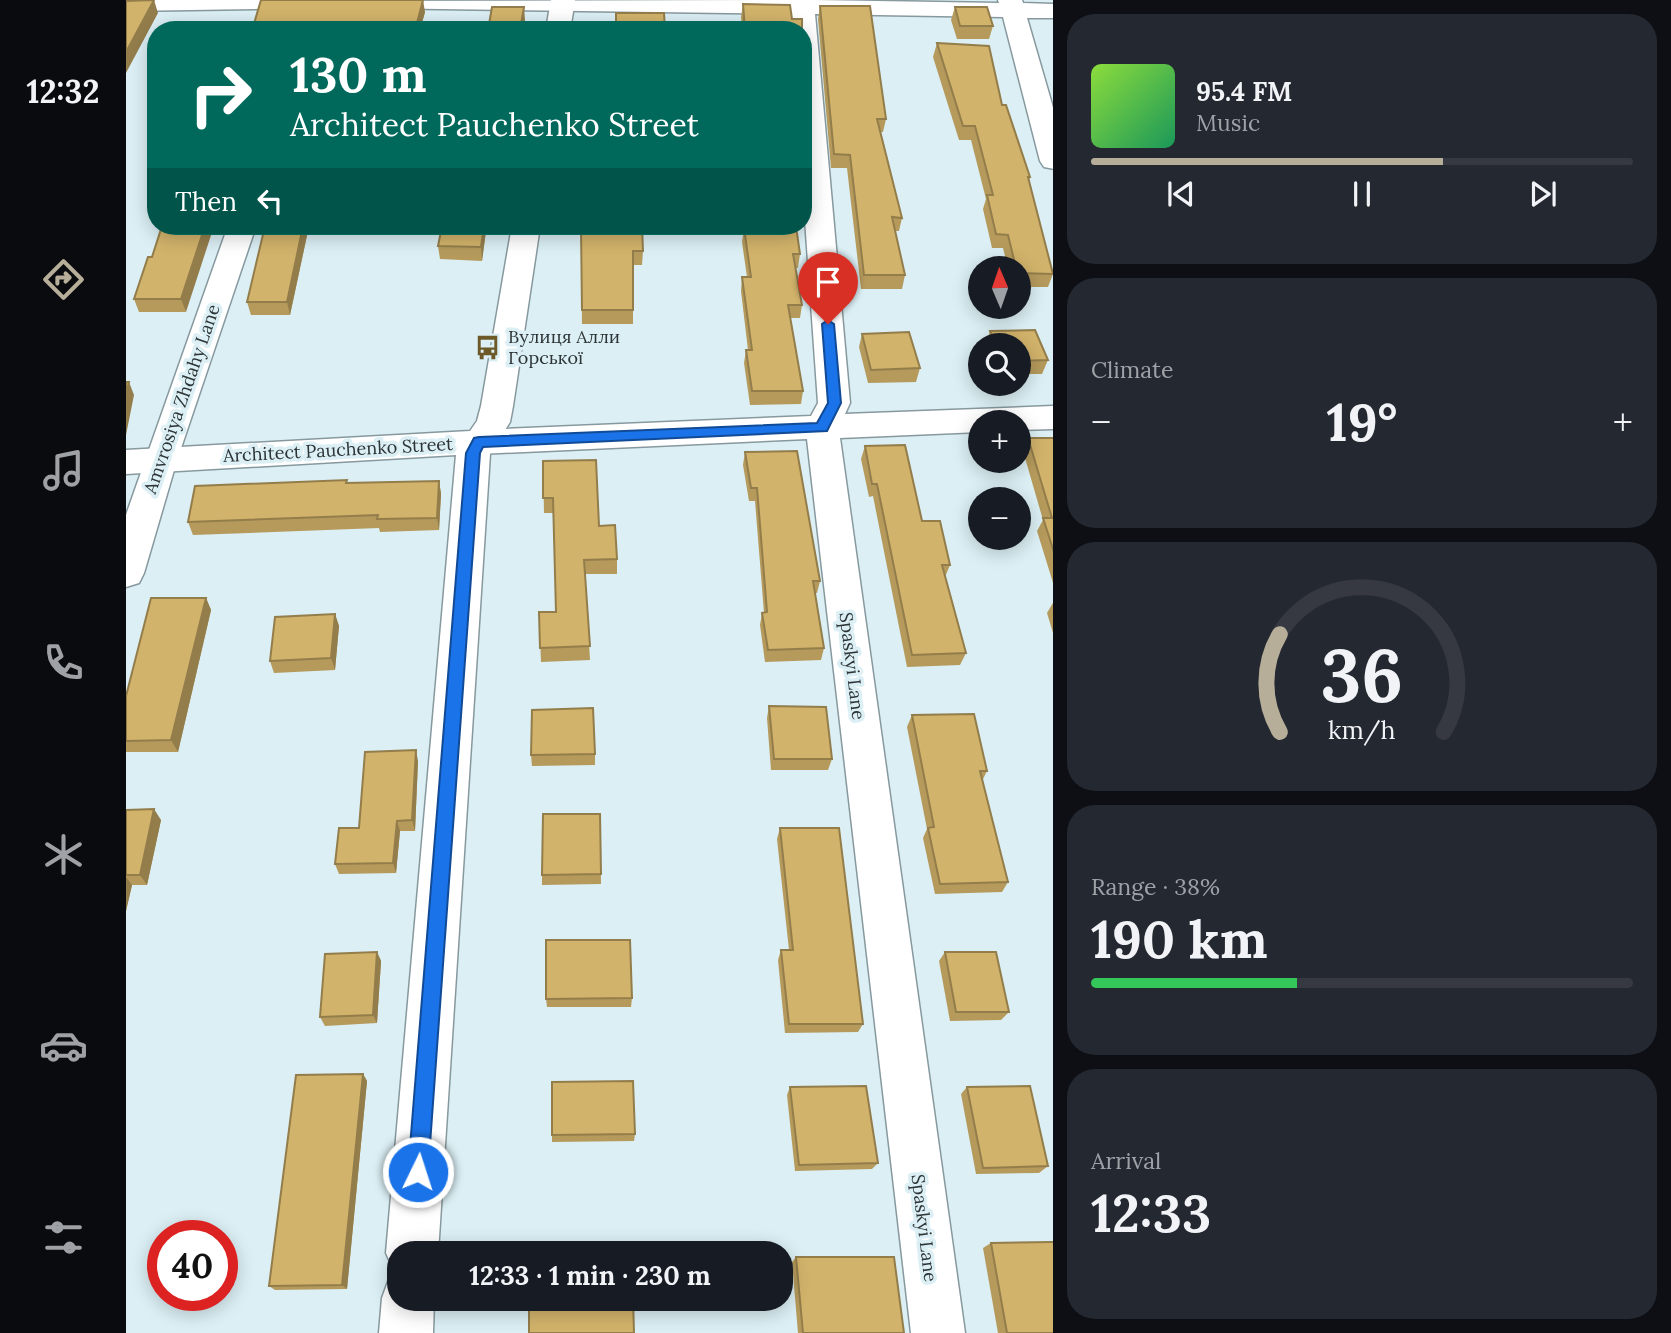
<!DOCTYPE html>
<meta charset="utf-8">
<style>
body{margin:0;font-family:Lora,serif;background:#242831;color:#f1f3f6;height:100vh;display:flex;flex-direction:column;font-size:26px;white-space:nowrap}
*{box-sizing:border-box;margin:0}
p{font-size:23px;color:#9ea1a6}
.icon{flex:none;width:38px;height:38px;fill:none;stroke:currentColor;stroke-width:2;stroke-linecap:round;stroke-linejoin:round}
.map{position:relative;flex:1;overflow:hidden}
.details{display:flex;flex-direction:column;gap:14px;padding:14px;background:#0d0f14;width:618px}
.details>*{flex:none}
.guide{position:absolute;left:21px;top:21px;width:665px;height:214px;border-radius:28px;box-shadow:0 4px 18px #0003;background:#00695c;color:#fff;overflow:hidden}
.needle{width:46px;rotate:358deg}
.controls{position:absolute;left:842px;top:256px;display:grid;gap:14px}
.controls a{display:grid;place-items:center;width:63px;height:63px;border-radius:50%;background:#171b24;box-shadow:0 4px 18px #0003;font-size:35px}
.speed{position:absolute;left:21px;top:1220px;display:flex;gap:14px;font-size:35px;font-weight:700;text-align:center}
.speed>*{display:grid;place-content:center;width:91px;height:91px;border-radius:50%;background:#171b24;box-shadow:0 4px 18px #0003;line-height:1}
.speed .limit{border:10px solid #d22;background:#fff;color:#111}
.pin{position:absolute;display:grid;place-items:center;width:60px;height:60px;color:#fff;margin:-72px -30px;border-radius:50% 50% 50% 0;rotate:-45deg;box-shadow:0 0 7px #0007}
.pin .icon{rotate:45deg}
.me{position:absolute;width:77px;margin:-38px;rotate:4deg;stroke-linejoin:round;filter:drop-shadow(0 0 5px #0008)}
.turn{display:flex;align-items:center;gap:24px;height:147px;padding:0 28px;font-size:32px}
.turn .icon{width:91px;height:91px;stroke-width:2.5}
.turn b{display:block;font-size:49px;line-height:60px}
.then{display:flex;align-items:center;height:66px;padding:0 28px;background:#0003;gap:14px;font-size:26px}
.big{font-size:52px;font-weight:700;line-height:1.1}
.details .tile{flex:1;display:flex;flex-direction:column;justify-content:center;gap:10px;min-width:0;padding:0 24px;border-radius:28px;background:#242831}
.details .dial{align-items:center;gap:0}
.dial svg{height:182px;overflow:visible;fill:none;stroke:#363941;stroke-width:7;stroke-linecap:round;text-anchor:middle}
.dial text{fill:#f1f3f6;stroke:none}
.song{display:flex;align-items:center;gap:21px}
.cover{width:84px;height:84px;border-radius:10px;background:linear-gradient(135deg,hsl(90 70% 55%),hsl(150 70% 35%))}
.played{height:7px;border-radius:4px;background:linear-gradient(90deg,#b6ae99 65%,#363941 65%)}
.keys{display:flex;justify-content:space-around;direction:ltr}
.heat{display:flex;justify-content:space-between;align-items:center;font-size:38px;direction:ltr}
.charge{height:10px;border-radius:5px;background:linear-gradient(90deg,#34c759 38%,#363941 0)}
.trip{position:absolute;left:261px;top:1241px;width:406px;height:70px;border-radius:28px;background:#171b24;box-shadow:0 4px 18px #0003;font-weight:700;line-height:70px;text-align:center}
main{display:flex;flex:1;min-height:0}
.tabs{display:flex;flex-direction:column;width:126px;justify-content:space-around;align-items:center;background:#090b0e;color:#9ea1a6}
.tabs .icon{width:49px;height:49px}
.tabs .current{color:#b6ae99}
.tabs b{font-size:32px;color:#f1f3f6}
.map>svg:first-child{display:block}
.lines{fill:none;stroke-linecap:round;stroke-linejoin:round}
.minor-casing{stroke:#87999e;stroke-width:3}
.tertiary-casing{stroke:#87999e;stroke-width:3}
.minor{fill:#fff;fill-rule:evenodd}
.tertiary{fill:#fff;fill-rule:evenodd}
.wall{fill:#b59a5c}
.shaded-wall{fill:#937d4b}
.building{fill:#d2b36b;stroke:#937d4b;stroke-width:2}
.route{fill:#1a73e8;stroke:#114b97;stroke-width:2}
.labels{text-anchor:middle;stroke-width:7;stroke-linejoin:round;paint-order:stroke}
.poi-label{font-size:18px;fill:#2c3436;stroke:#dbeff4;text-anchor:start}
.street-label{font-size:18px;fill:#2c3436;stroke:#dbeff4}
</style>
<main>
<nav class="tabs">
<b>12:32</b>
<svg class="icon current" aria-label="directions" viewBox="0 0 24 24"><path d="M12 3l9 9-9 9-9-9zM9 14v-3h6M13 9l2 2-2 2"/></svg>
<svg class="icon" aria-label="music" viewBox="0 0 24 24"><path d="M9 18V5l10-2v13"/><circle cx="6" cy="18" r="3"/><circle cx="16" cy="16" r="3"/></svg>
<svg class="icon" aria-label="phone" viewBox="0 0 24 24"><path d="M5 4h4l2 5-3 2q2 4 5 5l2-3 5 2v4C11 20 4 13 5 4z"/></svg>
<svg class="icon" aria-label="climate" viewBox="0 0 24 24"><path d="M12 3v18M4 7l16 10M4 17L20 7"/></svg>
<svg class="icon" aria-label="car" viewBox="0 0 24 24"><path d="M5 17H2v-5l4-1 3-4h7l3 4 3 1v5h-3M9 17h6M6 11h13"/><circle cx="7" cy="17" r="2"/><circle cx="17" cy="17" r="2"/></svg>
<svg class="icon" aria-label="filters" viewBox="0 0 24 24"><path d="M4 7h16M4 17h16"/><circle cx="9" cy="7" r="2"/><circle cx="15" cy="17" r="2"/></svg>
</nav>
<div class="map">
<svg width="928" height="1333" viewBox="0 0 928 1333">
<rect width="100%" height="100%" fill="#dbeff4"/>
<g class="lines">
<defs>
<g id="minor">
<path d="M0,0H198L199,1L195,6L187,8L0,11Z"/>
<path d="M689,0L873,3L872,0H896L897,3L928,4V18H901L928,111V169L918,167L914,161L877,17L689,14L724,403L719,414L928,406V429L892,430V422H854V432L714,438L839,1333H785L681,439L353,454L341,450L336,442L341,434L353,430L685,416L692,403L677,191V30H666L665,14L244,8L236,6L232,1Z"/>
<path d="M102,226H130L51,460L18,573L13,583L0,587V515Z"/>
</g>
<g id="tertiary">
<path d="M425,0H449L444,30H420Z"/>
<path d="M386,226H414L387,406L384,422L364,454L312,1253H273V1273L268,1271L260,1253L330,455L0,474V450L344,431L351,421L355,406Z"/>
<path d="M273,1275V1298H308L307,1333H253L256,1298L263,1279Z"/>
</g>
</defs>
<!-- minor casing -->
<use href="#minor" class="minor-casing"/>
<!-- tertiary casing -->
<use href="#tertiary" class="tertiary-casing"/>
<!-- minor -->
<use href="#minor" class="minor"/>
<!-- tertiary -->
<use href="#tertiary" class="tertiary"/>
</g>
<!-- wall -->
<g class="wall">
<path d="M617,4L666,19L676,30H616L615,17Z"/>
<path d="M694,6L760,119L757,132H755L776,218L773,231H769L779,275L776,289H735L721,168H705L692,19Z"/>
<path d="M829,7L867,26L863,39H831L825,20Z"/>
<path d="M299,12L294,30H128L127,27Z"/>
<path d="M811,43L876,105L904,177L903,182L927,274L922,287H892V268H882L877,248H866L857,209L860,199L845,140H833L807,57Z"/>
<path d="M36,226L60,312H13L8,299L26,257Z"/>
<path d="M183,226L164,315H125L121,302Z"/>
<path d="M624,226H670L674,254L672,268H670L676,305L674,318H664L677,391L675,404L624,405L618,363L620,350H622L615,291L616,277H621L616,242L618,228H624Z"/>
<path d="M455,228H468L517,251L516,265H507V324H456Z"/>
<path d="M360,231L356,261L314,259L312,246Z"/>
<path d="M909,330L922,360L916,374H892V345L860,344L864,331Z"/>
<path d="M736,334L794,368L790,382L742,383L733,347Z"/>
<path d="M902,438H928V586L911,531L917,520L897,451Z"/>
<path d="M739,446L796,521L824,565L819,577L840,653L834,665L781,667L747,496L743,497L735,459Z"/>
<path d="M619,452L694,581L691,593H689L698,648L695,660L639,662L634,625L636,613H638L629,501H623L617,465Z"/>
<path d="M417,461L473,526L491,559V574H459L464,660L415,662L413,612H430L427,513H418Z"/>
<path d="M313,481L315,494L313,530L254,532L253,528L67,535L62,522L222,483Z"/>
<path d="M80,598L85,610L52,752H0V696Z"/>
<path d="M928,601V636L921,613Z"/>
<path d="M209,614L213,626L209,670L148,673L144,661Z"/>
<path d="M643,706L706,759L702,770H645L641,718Z"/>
<path d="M786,715L861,771L856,781L882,882L876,892L809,894L797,838L801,829L781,727Z"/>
<path d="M469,754V765L406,766L405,755Z"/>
<path d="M292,761L289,831H274L270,873L213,874L209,864L233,828Z"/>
<path d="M0,810L35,820L21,885H6L0,911Z"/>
<path d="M474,814L475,884L416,885V875Z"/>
<path d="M654,828L737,1024L732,1032L659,1033L652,960L655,950H663L651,839Z"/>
<path d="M251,952L255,961L251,1023L199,1026L194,1017Z"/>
<path d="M819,952L883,1012L875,1020L824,1021L813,961Z"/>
<path d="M506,998L505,1007H421L420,999Z"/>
<path d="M237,1074L241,1081L221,1289L149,1290L143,1286Z"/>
<path d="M664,1087L752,1163L746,1169L669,1171L661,1095Z"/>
<path d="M841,1087L922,1166L913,1173L850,1174L835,1094Z"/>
<path d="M509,1134L508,1141L426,1142V1135Z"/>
<path d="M865,1243L928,1333H872L857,1248Z"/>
<path d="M670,1257L778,1333H672L666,1262Z"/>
</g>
<!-- shaded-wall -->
<g class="shaded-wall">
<path d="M28,0L32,13L0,73V52Z"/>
<path d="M297,0L299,12L294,30H292L291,23Z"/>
<path d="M398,7L399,20L397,30H394Z"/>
<path d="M79,226H88L60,312L55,299Z"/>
<path d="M177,226H183L164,315L161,302Z"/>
<path d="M358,226H360V231L356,261L355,247Z"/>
<path d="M3,382L8,395L0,435V395Z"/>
<path d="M313,481L315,494L313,530L311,518Z"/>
<path d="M80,598L85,610L52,752L45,740Z"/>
<path d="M209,614L213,626L209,670L205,658Z"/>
<path d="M290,750L292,761L289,831L286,820Z"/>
<path d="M28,809L35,820L21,885L14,875Z"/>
<path d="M271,821L274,831L270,873L267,863Z"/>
<path d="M0,877L6,885L0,911Z"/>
<path d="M251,952L255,961L251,1023L247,1015Z"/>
<path d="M237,1074L241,1081L221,1289L216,1285Z"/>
</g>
<!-- building -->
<g class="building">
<path d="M28,0L0,52V1Z"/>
<path d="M135,0H297L291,23L246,22L245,28H232V30H136L127,27Z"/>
<path d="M617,4L664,5L666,19H676V30H619Z"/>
<path d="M694,6H744L760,119H751L776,218L766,217L779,275H738L724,155L708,154Z"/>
<path d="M366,7H398L394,30H362Z"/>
<path d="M829,7H861L867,26H834Z"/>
<path d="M490,13H538L539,30H490Z"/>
<path d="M811,43L863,46L876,105H880L904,177H902L927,274L892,273V268H890L882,235L870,234L861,195H867L849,126H837Z"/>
<path d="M36,226H79L55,299H8L22,257H26Z"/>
<path d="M139,226H177L161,302H121Z"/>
<path d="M316,226H358L355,247L312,246Z"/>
<path d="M468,226H516L517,251H507V310H456L455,228H468Z"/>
<path d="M627,226H670L674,254H667L676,305H662L677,391H626L620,350H626L616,277H625L618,228H627Z"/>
<path d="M909,330L922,360L892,361V345H870L864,331Z"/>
<path d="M783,332L794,368L745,370L736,334Z"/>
<path d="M0,382H3L0,395Z"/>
<path d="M902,438H928V552L917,518H926Z"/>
<path d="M779,445L796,521H814L824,565H816L840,653L786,655L751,484H746L739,446Z"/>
<path d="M671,451L694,581H687L698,648L642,650L636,613L641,612L631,488H625L619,452Z"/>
<path d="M470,460L473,526L489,525L491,559L458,560L464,646L414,648L413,612H430L427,498H417V461Z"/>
<path d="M221,480L220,483L313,481L311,518L251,519L252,515L62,522L69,486Z"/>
<path d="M25,598H80L45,740L0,741V696Z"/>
<path d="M209,614L205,658L144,661L149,617Z"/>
<path d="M643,706L700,707L706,759H648Z"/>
<path d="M467,708L469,754L405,755L406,710Z"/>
<path d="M848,714L861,771H854L882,882L814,884L802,828L808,827L786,715Z"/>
<path d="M290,750L286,820L271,821L267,863L209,864L213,828H233L239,752Z"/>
<path d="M28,809L14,875H0V810Z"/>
<path d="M417,814H474L475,874L416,875Z"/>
<path d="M654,828H713L737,1024H663L655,950H667Z"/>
<path d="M420,940H504L506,998L420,999Z"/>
<path d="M251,952L247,1015L194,1017L199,954Z"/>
<path d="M819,952H870L883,1012H830Z"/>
<path d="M237,1074L216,1285L143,1286L170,1075Z"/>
<path d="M507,1081L509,1134L426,1135V1082Z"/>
<path d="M740,1086L752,1163L673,1165L664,1087Z"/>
<path d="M904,1086L922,1166L857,1168L841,1087Z"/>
<path d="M928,1242V1333H881L865,1243Z"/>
<path d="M457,1249V1253H402V1250Z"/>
<path d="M670,1257H768L778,1333H677Z"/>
<path d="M403,1298H507L508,1333H403Z"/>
</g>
<!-- route -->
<path class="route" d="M702,320L708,324L715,403L701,431L357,447L354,453L302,1172L299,1179L292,1182L285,1179L282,1172L340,453L348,438L353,437L691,423L702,403L696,324Z"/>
<!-- icons -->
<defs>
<symbol id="bus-bare" viewBox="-9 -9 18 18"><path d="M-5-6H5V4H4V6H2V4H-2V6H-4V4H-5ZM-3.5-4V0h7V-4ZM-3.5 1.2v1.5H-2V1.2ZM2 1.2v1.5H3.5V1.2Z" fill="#6d5927" stroke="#dbeff4" stroke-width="2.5" paint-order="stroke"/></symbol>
</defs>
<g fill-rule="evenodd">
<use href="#bus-bare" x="344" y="330" width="35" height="35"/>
</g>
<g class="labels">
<!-- poi labels -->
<g class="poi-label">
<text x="382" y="343">Вулиця Алли<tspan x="382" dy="21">Горської</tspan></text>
</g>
<!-- street labels -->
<g class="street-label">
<text transform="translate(56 399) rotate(-71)" y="6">Amvrosiya Zhdahy Lane</text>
<text transform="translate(212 450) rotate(-3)" y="6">Architect Pauchenko Street</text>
<text transform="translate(726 666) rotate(83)" y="6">Spaskyi Lane</text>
<text transform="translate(798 1228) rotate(83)" y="6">Spaskyi Lane</text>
</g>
</g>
</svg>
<div class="controls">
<a><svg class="needle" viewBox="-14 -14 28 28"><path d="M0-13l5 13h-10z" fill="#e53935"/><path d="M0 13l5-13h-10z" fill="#9ea1a6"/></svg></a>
<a><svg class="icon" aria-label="search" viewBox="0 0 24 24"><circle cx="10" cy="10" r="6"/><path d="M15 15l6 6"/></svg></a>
<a>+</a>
<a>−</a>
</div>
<div class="speed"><div class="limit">40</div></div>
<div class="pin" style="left:702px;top:324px;background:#d93025"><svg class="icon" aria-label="arrive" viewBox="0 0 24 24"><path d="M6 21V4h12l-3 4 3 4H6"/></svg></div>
<svg class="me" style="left:292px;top:1172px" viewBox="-20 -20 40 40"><circle r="17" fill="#1a73e8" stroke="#fff" stroke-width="3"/><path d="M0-11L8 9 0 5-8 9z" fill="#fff"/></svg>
<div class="trip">12:33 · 1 min · 230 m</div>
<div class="guide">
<div class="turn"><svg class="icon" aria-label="right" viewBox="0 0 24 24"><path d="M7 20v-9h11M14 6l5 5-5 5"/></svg><div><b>130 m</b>Architect Pauchenko Street</div></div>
<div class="then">Then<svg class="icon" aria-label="left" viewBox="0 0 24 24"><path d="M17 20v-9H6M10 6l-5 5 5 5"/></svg></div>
</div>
</div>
<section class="details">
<div class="tile">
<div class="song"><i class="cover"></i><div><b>95.4 FM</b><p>Music</p></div></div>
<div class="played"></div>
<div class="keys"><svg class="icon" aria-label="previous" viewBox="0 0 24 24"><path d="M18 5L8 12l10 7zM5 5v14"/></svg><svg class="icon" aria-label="pause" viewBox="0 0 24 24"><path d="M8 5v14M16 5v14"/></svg><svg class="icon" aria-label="next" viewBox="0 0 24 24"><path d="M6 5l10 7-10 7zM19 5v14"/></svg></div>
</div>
<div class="tile"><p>Climate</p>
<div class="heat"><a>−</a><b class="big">19°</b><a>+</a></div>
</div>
<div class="tile dial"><svg viewBox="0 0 100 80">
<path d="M14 69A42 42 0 1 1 86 69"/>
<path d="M14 69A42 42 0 0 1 14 26" stroke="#b6ae99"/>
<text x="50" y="56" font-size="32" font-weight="700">36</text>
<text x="50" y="72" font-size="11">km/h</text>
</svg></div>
<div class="tile"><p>Range · 38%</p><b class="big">190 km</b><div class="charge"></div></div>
<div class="tile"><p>Arrival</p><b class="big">12:33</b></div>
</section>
</main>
